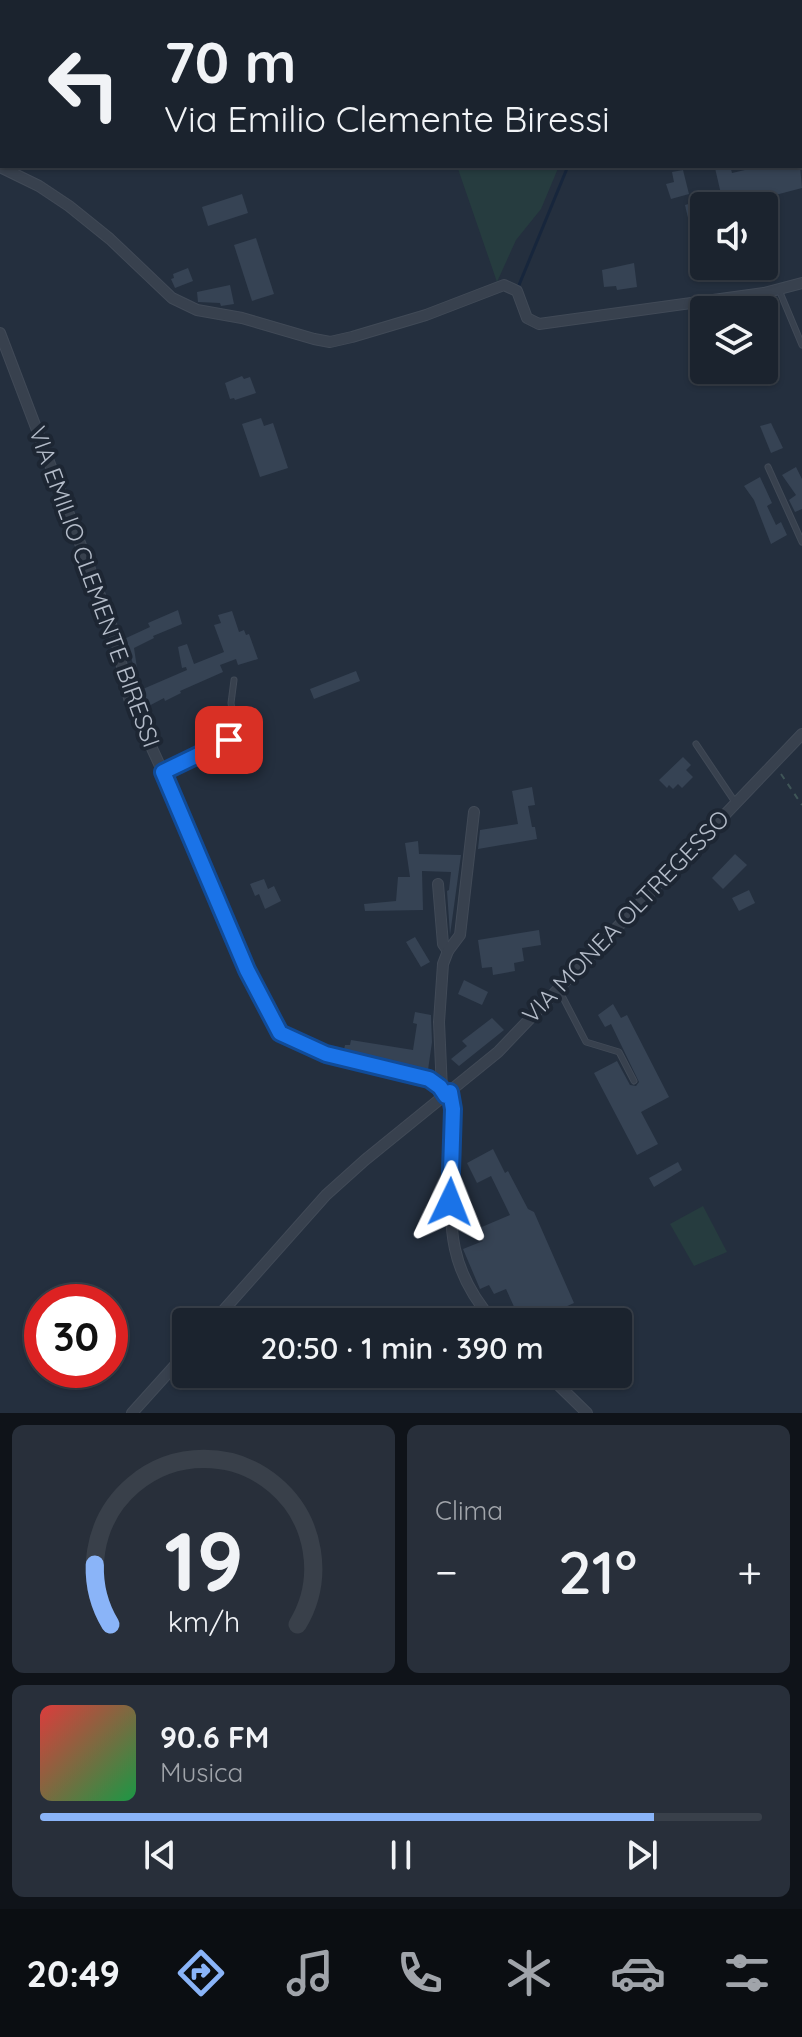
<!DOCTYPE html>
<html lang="it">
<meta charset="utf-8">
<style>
body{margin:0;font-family:Quicksand,sans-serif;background:#282f3a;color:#f1f3f6;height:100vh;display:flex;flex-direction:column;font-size:30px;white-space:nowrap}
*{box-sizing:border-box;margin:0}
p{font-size:26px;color:#a0a4aa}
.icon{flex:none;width:44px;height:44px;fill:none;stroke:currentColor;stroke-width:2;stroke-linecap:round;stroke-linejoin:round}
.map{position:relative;height:1413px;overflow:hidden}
.details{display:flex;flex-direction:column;gap:12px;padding:12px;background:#0f1319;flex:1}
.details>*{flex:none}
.top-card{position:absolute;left:0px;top:0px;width:802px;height:168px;box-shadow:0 2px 6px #0004,0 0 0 2px #39404a;background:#1b232e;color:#f1f3f6;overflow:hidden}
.fabs{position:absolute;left:690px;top:192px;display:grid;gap:16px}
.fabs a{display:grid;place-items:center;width:88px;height:88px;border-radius:8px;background:#1b232e;box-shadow:0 2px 6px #0004,0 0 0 2px #39404a;font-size:40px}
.speed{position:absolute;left:24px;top:1284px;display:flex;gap:16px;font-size:40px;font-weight:700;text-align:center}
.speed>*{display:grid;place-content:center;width:104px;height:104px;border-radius:50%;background:#1b232e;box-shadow:0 2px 6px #0004,0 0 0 2px #39404a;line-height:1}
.speed .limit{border:12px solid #d22;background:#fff;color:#111}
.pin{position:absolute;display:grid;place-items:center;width:68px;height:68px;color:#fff;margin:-34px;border-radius:16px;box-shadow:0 4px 12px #0006}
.me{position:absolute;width:88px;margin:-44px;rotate:2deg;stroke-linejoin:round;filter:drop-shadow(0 0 6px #0008)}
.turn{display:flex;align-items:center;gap:28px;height:168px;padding:0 32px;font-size:36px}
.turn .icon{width:104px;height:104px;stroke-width:2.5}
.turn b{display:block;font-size:56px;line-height:68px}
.big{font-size:60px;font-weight:600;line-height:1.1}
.details .tile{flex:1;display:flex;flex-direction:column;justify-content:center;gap:12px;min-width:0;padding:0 28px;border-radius:12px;background:#282f3a}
.details .dial{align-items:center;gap:0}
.dial svg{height:208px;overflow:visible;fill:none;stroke:#39404a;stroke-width:7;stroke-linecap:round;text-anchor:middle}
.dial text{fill:#f1f3f6;stroke:none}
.song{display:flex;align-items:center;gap:24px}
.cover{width:96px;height:96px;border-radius:12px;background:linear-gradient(135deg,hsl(0 70% 55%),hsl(140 70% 35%))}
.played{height:8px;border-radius:4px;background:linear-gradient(90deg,#8ab4f8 85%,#39404a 85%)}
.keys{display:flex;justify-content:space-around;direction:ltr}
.heat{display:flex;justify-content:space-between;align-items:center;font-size:44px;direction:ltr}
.details .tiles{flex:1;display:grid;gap:12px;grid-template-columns:1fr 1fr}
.tile:last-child{grid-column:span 2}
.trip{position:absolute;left:172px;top:1308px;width:460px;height:80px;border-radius:8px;background:#1b232e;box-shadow:0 2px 6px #0004,0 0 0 2px #39404a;font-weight:600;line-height:80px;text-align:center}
.menu{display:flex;height:128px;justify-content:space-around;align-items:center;background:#0b0e12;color:#a0a4aa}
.menu .icon{width:56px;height:56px}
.menu .selected{color:#8ab4f8}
.menu b{font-size:36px;color:#f1f3f6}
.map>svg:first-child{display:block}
.green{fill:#263c3f}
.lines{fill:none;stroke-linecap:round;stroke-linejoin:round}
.stream{stroke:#17263c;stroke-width:3}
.building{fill:#364354}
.lane-casing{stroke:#414a57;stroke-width:7}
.street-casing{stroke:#414a57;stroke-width:12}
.path{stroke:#3f5557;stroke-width:2;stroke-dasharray:6 6;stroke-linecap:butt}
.lane{stroke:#38414e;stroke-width:5}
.street{stroke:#38414e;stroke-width:10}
.route-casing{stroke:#114b97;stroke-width:20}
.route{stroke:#1a73e8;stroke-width:14}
.labels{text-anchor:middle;stroke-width:8;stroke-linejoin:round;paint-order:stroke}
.street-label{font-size:24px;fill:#b4bcc9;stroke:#1d2633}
</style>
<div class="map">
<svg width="802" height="1413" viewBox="0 0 802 1413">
<rect width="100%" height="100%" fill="#242f3e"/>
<!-- green -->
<g class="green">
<path d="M457,166H559L541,209L516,240L497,282Z"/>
<path d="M703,1206L727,1252L694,1266L670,1224Z"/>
</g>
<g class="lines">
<!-- stream -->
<g class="stream">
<path d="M626,2V0"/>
<path d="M519,285L568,166"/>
</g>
</g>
<!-- building -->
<g class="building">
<path d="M730,166L732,173L762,166H800L802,188L756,200L755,193L738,198L736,190L721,194L715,168Z"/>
<path d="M683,170L689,194L671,199L666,184L674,182L672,172Z"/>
<path d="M242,194L248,213L208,226L202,207Z"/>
<path d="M716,196L719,206H701L703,211L688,218L685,205Z"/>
<path d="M256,238L274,294L252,301L234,245Z"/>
<path d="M634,263L637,287L617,290L616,286L604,287L602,270Z"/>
<path d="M188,268L193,281L175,288L171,279L174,278L173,274Z"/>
<path d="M230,285L234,304L221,306L220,303L198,302L197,292Z"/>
<path d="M242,376L244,379L250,377L256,393L235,400L234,398L230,399L225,383Z"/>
<path d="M261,418L264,426L273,423L288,468L260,477L242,424Z"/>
<path d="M771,423L783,448L771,453L760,426Z"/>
<path d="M796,467L802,479V509L795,512L789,500L796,495L782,475Z"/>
<path d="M760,477L772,503L767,506L776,525L781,522L787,535L771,544L754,500L744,486Z"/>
<path d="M178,610L182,624L153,636L154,638L134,648L137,668L135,669L124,639L150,627L148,623Z"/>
<path d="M232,611L239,632L244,630L246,635L249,634L258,659L238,665L236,659L220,665L223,672L180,691L181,693L165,701L164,698L143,709L136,692L187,670L186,667L182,668L178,647L187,644L194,664L224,652L214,625L221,623L218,615Z"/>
<path d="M356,671L360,681L314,699L310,689Z"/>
<path d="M683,757L691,765L686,770L693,777L682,788L678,784L673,789L669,785L667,788L659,780Z"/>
<path d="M532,787L535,805L528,806L532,827H535L537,839L478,849L480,830L518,824L512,791Z"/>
<path d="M418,841L419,854L461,855L450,935L447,891L449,890L451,872L422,871L423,910L365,911L364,904L396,901L398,877H410L405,843Z"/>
<path d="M735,854L747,865L723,889L712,878Z"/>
<path d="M264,879L268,889L274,886L281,901L265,909L259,894L255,896L250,884Z"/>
<path d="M749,890L755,903L739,911L732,898Z"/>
<path d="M539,930L541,945L522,948L524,961L514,963L515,971L493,975L492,967L482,968L478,940Z"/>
<path d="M415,937L430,962L421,967L406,942Z"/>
<path d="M464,980L488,992L482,1005L458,994Z"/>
<path d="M613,1004L621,1018L627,1015L669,1097L641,1112L658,1144L637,1155L594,1073L617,1061L630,1085L636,1086L639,1082L611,1024L605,1027L598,1015Z"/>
<path d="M415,1012L431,1015L432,1042L428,1070L344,1050L345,1045H350L351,1040L413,1050L417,1024L413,1023Z"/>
<path d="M492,1018L504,1030L459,1066L451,1059L467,1046L462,1041Z"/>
<path d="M493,1149L505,1173L508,1171L528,1209L534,1212L574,1303L532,1322H521L506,1289L494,1294L489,1285L480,1289L463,1249L483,1241L477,1229L510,1215L491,1176L477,1183L467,1163Z"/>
<path d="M678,1162L682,1170L654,1187L649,1178Z"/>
</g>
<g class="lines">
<defs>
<g id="lane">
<path d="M779,290L802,345"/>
<path d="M768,467L802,542"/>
<path d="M696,744L735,802"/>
<path d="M164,772L229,740L235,728L231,703L234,680"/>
<path d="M559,990L586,1042L619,1052L634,1081"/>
</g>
<g id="street">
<path d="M84,2L87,0"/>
<path d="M0,59L2,57"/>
<path d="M0,167L39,186L69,206L110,239L172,298L197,310L242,318L314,339L330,342L352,337L426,315L504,285L517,291L527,318L539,324L764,293L802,283"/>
<path d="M0,333L115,635L129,698L192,836L247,970L273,1023L280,1033L326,1054L429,1079L440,1087"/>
<path d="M438,884L443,944L448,951"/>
<path d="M442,1090L439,1022L443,964L448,951L460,935L474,812"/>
<path d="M450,1092C454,1113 452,1133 452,1154C450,1224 445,1266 494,1322"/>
<path d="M213,1322L326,1195L365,1160L498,1052L802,734"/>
<path d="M547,1374L587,1413"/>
<path d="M132,1413L186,1353"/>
</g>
</defs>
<!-- lane casing -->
<use href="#lane" class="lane-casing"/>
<!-- street casing -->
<use href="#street" class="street-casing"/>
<!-- path -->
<path class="path" d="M781,774L802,805"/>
<!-- lane -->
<use href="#lane" class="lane"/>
<!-- street -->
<use href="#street" class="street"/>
</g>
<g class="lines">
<defs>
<path id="route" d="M229,740L163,772L247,970L280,1033L326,1054L429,1079L440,1087L446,1096L450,1092L453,1109L450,1202"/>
</defs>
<!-- route casing -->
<use href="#route" class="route-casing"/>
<!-- route -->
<use href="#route" class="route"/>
</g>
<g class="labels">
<!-- street labels -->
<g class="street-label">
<text transform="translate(94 587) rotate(70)" y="8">VIA EMILIO CLEMENTE BIRESSI</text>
<text transform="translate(626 917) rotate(-46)" y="8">VIA MONEA OLTREGESSO</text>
</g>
</g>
</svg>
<div class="fabs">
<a><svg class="icon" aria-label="sound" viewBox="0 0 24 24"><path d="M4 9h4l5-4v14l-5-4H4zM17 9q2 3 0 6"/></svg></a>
<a><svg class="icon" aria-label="layers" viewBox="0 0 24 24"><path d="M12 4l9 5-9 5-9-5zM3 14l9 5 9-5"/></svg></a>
</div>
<div class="speed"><div class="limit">30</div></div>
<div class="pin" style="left:229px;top:740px;background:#d93025"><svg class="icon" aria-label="arrive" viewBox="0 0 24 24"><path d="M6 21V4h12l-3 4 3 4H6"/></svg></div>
<svg class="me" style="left:450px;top:1202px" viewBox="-20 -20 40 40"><path d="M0-17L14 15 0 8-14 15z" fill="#1a73e8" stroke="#fff" stroke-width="4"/></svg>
<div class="trip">20:50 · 1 min · 390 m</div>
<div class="top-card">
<div class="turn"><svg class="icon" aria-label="left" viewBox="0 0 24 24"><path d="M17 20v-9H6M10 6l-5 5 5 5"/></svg><div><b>70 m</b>Via Emilio Clemente Biressi</div></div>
</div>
</div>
<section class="details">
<div class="tiles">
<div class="tile dial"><svg viewBox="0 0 100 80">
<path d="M14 69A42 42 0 1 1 86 69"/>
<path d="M14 69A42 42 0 0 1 8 46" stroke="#8ab4f8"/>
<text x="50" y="56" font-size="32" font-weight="700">19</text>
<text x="50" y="72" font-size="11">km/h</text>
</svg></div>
<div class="tile"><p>Clima</p>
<div class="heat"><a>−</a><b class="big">21°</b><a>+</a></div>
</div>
<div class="tile">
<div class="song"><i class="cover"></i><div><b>90.6 FM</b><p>Musica</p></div></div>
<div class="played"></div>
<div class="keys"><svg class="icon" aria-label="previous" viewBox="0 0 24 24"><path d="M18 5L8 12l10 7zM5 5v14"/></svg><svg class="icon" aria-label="pause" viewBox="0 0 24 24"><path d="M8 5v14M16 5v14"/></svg><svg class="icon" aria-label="next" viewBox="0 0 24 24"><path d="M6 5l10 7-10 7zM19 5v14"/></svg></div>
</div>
</div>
</section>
<nav class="menu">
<b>20:49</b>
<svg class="icon selected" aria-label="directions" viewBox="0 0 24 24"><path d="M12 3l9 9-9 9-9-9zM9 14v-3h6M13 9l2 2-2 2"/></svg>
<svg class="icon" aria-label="music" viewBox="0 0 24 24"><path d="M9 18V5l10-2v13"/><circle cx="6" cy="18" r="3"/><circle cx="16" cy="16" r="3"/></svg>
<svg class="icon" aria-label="phone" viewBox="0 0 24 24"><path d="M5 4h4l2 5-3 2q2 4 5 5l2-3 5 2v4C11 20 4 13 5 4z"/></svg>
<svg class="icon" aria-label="climate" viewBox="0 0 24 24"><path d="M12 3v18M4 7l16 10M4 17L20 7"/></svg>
<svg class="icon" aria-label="car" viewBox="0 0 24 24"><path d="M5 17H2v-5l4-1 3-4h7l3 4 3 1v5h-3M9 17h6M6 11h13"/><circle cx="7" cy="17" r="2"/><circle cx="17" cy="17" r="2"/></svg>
<svg class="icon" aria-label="filters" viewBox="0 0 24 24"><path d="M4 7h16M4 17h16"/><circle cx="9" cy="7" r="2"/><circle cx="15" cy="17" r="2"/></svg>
</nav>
